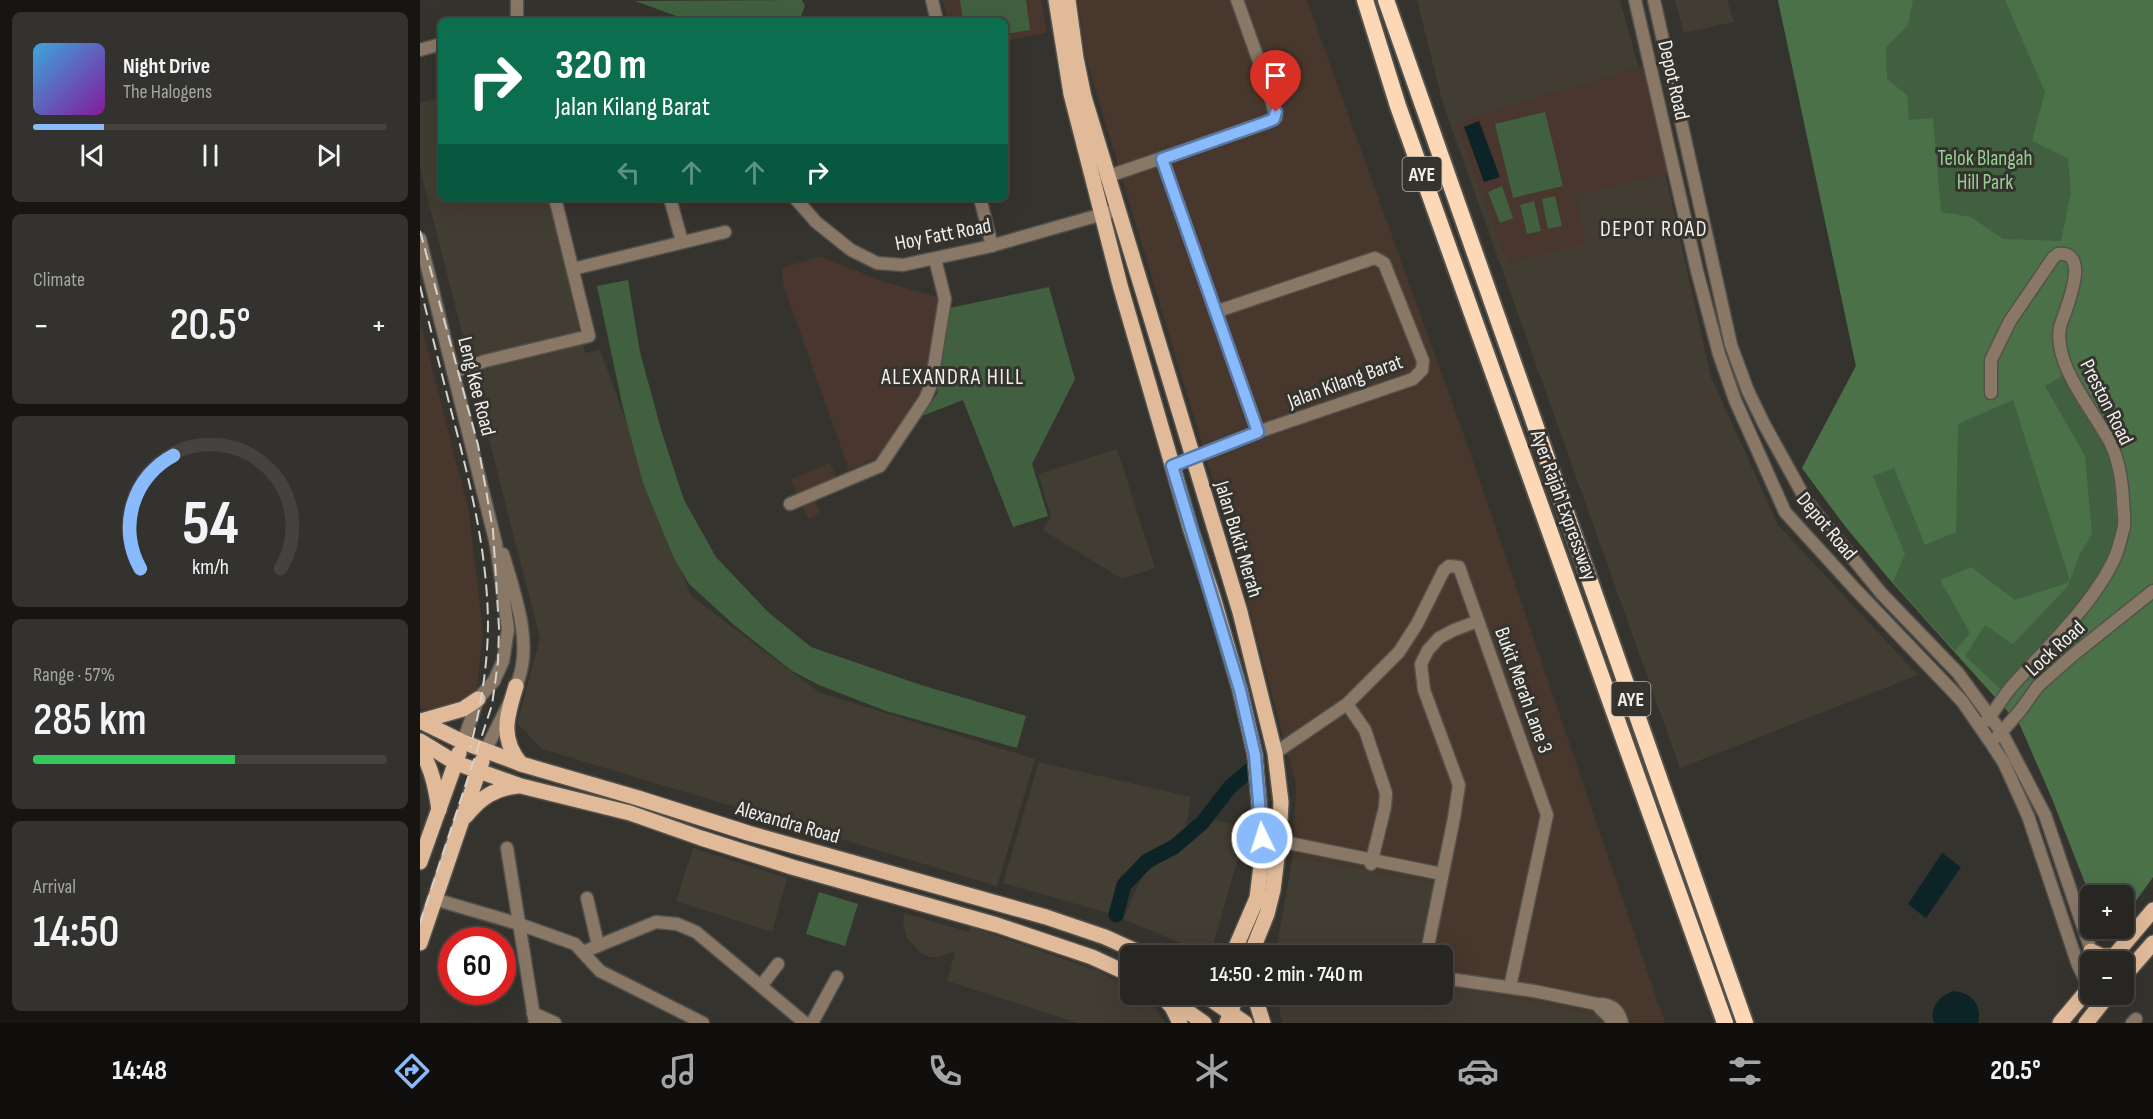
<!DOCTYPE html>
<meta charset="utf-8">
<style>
body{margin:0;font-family:"Sofia Sans Condensed",sans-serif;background:#34322f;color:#f1f3f6;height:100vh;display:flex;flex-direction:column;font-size:22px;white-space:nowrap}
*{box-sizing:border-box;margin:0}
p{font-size:20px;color:#a5a5a5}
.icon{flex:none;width:33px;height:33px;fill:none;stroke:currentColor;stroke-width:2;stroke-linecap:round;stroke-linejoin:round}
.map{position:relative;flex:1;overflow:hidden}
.side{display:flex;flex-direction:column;gap:12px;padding:12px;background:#161513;width:420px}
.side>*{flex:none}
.banner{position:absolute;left:18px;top:18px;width:570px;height:183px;border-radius:9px;box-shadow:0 6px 24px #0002,0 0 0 2px #444340;background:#0b6e4f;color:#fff;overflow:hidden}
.buttons{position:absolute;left:1660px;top:885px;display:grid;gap:12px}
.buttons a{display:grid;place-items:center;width:54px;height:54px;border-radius:9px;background:#282622;box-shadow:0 6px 24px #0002,0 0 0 2px #444340;font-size:30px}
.speed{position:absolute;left:18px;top:927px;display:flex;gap:12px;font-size:30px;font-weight:700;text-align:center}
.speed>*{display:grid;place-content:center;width:78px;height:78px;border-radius:50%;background:#282622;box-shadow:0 6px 24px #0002,0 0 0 2px #444340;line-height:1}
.speed .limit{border:9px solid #d22;background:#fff;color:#111}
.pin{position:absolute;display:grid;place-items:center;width:51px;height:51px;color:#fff;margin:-62px -26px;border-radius:50% 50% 50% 0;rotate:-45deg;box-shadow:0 0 6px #0007}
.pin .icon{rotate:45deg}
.me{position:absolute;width:66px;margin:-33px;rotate:356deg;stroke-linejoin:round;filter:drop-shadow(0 0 4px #0008)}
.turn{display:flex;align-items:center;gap:21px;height:126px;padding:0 18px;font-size:27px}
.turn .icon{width:78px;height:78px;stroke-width:2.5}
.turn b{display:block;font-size:42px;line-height:51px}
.lanes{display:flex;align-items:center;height:57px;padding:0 18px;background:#0003;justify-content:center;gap:30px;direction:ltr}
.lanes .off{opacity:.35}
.big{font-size:45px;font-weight:600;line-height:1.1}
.side .widget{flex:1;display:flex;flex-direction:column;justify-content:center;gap:9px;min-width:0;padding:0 21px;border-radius:9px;background:#34322f}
.side .dial{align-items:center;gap:0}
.dial svg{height:156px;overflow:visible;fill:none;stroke:#444340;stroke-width:7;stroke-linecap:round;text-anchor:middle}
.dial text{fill:#f1f3f6;stroke:none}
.song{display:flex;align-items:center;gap:18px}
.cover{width:72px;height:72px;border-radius:9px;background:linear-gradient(135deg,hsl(200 70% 55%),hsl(290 70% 35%))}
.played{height:6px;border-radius:3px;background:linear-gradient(90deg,#88bafc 20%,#444340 20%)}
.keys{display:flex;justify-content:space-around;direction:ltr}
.heat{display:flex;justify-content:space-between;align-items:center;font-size:33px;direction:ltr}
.charge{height:9px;border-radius:4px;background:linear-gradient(90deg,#34c759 57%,#444340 0)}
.trip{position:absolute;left:700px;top:945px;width:333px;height:60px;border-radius:9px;background:#282622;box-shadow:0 6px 24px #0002,0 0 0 2px #444340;font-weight:600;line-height:60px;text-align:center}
.menu{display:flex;height:96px;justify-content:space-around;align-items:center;background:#100f0e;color:#a5a5a5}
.menu .icon{width:42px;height:42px}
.menu .active{color:#88bafc}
.menu b{font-size:27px;color:#f1f3f6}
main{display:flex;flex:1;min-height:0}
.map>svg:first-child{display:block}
.built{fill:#423d32}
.industrial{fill:#47372c}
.education{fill:#49362f}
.green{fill:#40603f}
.forest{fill:#4b7149;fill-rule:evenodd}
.water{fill:#0c2426}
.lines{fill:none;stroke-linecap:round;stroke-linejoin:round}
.river{stroke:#0c2426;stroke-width:15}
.minor-casing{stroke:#53514c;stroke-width:15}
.major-casing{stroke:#53514c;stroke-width:18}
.highway-casing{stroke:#53514c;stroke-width:20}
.minor{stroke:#8a7867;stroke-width:12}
.major{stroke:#e1bb99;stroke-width:15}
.highway{stroke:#fdd8b7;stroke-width:16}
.rail{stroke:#d4d3ce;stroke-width:2;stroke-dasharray:12 6;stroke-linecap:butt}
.route-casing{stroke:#5879a4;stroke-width:15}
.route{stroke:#88bafc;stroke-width:10}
.labels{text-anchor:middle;stroke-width:6;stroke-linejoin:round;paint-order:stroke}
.shield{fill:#35332e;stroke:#b8b7b2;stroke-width:1.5}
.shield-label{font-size:20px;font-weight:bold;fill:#f0efeb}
.street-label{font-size:21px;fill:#f0efeb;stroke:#35332e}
.park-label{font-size:21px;fill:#95d093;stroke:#35332e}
.neighbourhood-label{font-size:22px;letter-spacing:1.5px;fill:#f0efeb;stroke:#35332e}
</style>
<main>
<section class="side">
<div class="widget">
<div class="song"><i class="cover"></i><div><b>Night Drive</b><p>The Halogens</p></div></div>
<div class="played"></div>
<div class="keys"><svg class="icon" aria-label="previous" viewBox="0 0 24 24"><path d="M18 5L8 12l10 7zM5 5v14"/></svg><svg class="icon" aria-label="pause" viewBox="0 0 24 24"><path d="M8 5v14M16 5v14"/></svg><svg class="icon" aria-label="next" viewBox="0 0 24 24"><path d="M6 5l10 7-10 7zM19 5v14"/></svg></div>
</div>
<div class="widget"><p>Climate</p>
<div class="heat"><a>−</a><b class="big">20.5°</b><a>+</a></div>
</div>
<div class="widget dial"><svg viewBox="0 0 100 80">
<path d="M14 69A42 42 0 1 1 86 69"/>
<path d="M14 69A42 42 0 0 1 31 11" stroke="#88bafc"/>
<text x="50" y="56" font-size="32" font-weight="700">54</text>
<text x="50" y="72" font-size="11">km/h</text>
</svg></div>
<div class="widget"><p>Range · 57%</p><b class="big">285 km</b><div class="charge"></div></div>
<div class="widget"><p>Arrival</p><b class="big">14:50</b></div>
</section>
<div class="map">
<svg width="1733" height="1023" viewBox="0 0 1733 1023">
<rect width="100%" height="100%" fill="#35332e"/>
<!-- built -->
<g class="built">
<path d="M997,0H1200L1234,124L1291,377L1358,525L1498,675L1260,768L1023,104Z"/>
<path d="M1255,0H1307L1314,22L1264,33Z"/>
<path d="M21,97V198H128L165,353L180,350L271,596L400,693L615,759L577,886L122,749L97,723L120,639L0,168V103Z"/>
<path d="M697,449L735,568L702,579L623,530L631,516L618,474Z"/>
<path d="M619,762L771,797L766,829L701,875L688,913L583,883Z"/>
<path d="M795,820L827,827L790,955L703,919L723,875Z"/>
<path d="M273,848L367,878L352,932L256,901Z"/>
<path d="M873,856L1014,883L1000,955L855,956Z"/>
<path d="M484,913L549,932L551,927L678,971L711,987V994L723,995L735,1006L745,1023H658L527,981L535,952L517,957H509L501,953L487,938L483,923Z"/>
<path d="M1023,984L1194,1018L1193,1023H863L855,995L1023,994Z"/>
</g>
<!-- industrial -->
<g class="industrial">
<path d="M658,0H887L1050,452L1245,1023H1217L1023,984V956L1000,955L1014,883L873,856L876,785L810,537L665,55Z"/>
<path d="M0,321L49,512L63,632L57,689L41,702L20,712L0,708Z"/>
<path d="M410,463L417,479L391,490L400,514L388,519L371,479Z"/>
</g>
<!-- education -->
<g class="education">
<path d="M523,0H621L627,33L585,41V21H528Z"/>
<path d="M1223,66L1248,174L1156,195L1167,244L1111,257L1089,266L1036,124L1059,115Z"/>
<path d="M400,256L464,282L519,297L504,383L487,416L457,458L429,470L363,284L362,268Z"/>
</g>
<!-- green -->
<g class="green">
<path d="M382,0L385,6L379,21H270L215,1Z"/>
<path d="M540,0H606L610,30L585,34V21H543Z"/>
<path d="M1358,0H1733V877L1704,917V896H1671V898L1631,796L1600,725L1470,580L1425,526L1382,468L1436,366Z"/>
<path d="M1125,112L1143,186L1093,198L1075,124Z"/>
<path d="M1082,186L1093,218L1080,223L1068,192Z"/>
<path d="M1135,196L1142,226L1128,229L1122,199Z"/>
<path d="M1114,201L1121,231L1107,234L1100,205Z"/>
<path d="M208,280L220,352L242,433L264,500L296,557L348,612L391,647L501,685L606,716L597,748L466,711L399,685L372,671L314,625L269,584L253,556L223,483L203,408L177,286Z"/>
<path d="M629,287L655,379L612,464L628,516L593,527L543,400L502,416L517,394L530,308Z"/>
<path d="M399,892L438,904L425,946L386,934Z"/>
</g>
<!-- forest -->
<path class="forest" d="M1358,0H1493L1488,25L1466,47L1467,79L1487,95L1489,120L1513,118L1521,212L1551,217L1583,239L1641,241L1651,192L1648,158L1612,141L1625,92L1585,0H1733V877L1704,917V896H1671V898L1631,796L1600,725L1470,580L1425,526L1382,468L1436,366ZM1647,373L1692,459L1698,541L1671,592L1584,692L1545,656L1565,625L1593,644L1648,586L1660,554L1672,534L1665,456L1625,386ZM1593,400L1650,581L1647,583L1595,600L1551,567L1520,580L1550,633L1535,651L1473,582L1485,554L1453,476L1474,468L1505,545L1536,532L1538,424Z"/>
<!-- water -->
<g class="water">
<path d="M1059,121L1080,177L1064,182L1044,127Z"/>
<path d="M1522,853L1541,867L1506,918L1488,904Z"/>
<path d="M1534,991C1552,993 1562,1005 1558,1023H1514C1509,1007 1519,996 1534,991Z"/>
</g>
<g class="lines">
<!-- river -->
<path class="river" d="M696,915L704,885L727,861L754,847L782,823L810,787L831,769"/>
<defs>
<g id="minor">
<path d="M512,0L517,21"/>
<path d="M1215,0L1277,271L1299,354L1315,400L1365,512L1436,590L1542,701L1571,743L1584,763L1608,816L1658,965L1666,981L1671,985"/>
<path d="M1234,0L1311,345L1328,391L1344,424L1387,502L1461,593L1538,673L1582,733L1625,815L1675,962"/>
<path d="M97,21V0"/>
<path d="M0,50L21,44"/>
<path d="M742,159L838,432"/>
<path d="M686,177L847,122L856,117L846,81L817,0"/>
<path d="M250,198L262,242"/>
<path d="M375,198L396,222L431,250L457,263L483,265L567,247L697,210"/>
<path d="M560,198L572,246"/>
<path d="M0,239L76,544L88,629L83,661L74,681L58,699L43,742"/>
<path d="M153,269L305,232"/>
<path d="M33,372L65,361L169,336L135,198"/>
<path d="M752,466L838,432L993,379L1002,370L1003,361L964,263L955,258L795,312"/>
<path d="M370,504L460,466L505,399L511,385L525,299L515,259"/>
<path d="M927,704L945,730L966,793L965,807L951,864"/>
<path d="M1566,721C1576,710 1583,696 1593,685C1626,649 1676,601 1695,557C1699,548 1701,537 1704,527C1705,518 1703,508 1703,500C1702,482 1698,458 1690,442C1675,414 1644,377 1640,345C1639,340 1639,333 1640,327C1644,313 1673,250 1638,254L1633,258L1590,321L1571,360V393"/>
<path d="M1577,737L1600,711L1618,686L1653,655L1733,591"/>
<path d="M66,750C76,727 92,702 99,678C112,639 94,592 83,554"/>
<path d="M855,753L927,704L979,652L997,624L1024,570L1029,566L1039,567L1127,815L1090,987"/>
<path d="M859,841L1022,874"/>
<path d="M87,848L115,1023"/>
<path d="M167,898L178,945"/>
<path d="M14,899L99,924L155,944L180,971L283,1023"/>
<path d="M163,952L236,922L257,924L276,932L385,1023"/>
<path d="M1006,956L1034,818L1039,785L1004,690L1001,664L1008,650L1019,638L1034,630L1058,621"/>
<path d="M1023,978L1114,991L1177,1004C1191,1003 1199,1010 1202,1023"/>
<path d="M341,986L358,964"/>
<path d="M1177,1004C1181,1012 1190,1014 1192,1023"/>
<path d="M113,1013L135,1023"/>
<path d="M392,1023L417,977"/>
<path d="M1712,1023L1716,1019"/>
</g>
<g id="major">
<path d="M636,0L651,94L700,285L771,530L793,597L820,690L835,755L843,850L837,898L812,956"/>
<path d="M648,0L656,58L664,97L820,612L855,753L861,802L859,841L853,890L847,914L830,956"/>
<path d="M96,686C87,716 79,738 101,764"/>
<path d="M0,721L43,742L101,764L218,798L328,833L626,917L685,937L727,956"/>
<path d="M1,721L43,709L58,699"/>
<path d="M0,741L36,763L101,786L210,813L281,838L372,867L577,925L672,957L711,975"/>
<path d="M0,749C12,768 16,789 19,810"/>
<path d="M46,816C60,798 75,788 98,786"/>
<path d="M0,862L39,753"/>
<path d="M0,943L62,761"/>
<path d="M1671,951L1682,956H1693"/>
<path d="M1689,962L1733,910"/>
<path d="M1704,976L1733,943"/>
<path d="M743,994L784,1023"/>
<path d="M783,994L825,1023"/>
<path d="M834,994L843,1023"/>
<path d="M746,1000L752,1007L760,1023"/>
<path d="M807,1023L817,994"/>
<path d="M1640,1023L1671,986"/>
<path d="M1666,1023L1689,994"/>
</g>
<g id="highway">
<path d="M945,0L978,106L1305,1023"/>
<path d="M966,0L1325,1023"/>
</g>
</defs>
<!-- minor casing -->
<use href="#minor" class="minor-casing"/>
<!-- major casing -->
<use href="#major" class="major-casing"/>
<!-- highway casing -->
<use href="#highway" class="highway-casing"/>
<!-- minor -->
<use href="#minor" class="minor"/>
<!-- major -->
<use href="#major" class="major"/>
<!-- highway -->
<use href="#highway" class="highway"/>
<!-- rail -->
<g class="rail">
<path d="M0,231L58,445L73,530L79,628L78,662L72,705L0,923"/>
<path d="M0,286C12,335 24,384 37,433C53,496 67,555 68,622C68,664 61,707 50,748"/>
</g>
</g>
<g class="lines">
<defs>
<path id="route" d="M842,838L835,755L820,690L752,466L838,432L742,159L847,122L854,119L856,112"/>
</defs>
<!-- route casing -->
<use href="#route" class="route-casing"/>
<!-- route -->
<use href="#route" class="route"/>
</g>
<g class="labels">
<!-- shield labels -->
<g class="shield">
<rect x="982.5" y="157" width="39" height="34" rx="4.5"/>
<rect x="1191.5" y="682" width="39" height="34" rx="4.5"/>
</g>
<g class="shield-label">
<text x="1002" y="181">AYE</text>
<text x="1211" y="706">AYE</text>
</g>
<!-- street labels -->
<g class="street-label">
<text transform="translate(1254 80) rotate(77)" y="7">Depot Road</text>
<text transform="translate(523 234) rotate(-11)" y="7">Hoy Fatt Road</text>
<text transform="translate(925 381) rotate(-20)" y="7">Jalan Kilang Barat</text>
<text transform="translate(57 386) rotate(76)" y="7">Leng Kee Road</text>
<text transform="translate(1687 402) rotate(63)" y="7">Preston Road</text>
<text transform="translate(1144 505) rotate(70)" y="7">Ayer Rajah Expressway</text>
<text transform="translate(1407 526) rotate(50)" y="7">Depot Road</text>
<text transform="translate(819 539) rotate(73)" y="7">Jalan Bukit Merah</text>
<text transform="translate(1635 648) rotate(-42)" y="7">Lock Road</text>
<text transform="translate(1104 690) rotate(70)" y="7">Bukit Merah Lane 3</text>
<text transform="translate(368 822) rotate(16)" y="7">Alexandra Road</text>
</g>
<!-- park labels -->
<g class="park-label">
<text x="1565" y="165">Telok Blangah<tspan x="1565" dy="24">Hill Park</tspan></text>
</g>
<!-- neighbourhood labels -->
<g class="neighbourhood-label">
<text x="1234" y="236">DEPOT ROAD</text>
<text x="533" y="384">ALEXANDRA HILL</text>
</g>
</g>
</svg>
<div class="buttons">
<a>+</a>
<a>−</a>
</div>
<div class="speed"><div class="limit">60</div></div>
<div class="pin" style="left:856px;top:112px;background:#d93025"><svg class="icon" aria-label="arrive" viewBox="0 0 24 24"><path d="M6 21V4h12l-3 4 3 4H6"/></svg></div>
<svg class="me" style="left:842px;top:838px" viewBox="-20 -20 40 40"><circle r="17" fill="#88bafc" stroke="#fff" stroke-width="3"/><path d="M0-11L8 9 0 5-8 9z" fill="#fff"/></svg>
<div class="trip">14:50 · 2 min · 740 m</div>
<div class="banner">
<div class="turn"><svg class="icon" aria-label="right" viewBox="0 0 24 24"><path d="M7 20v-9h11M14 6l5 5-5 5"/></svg><div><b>320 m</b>Jalan Kilang Barat</div></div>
<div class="lanes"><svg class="icon off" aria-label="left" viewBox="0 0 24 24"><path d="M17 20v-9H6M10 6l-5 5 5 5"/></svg><svg class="icon off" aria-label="ahead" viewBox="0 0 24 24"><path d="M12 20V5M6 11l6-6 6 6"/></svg><svg class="icon off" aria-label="ahead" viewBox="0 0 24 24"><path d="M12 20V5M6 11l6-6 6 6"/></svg><svg class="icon" aria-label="right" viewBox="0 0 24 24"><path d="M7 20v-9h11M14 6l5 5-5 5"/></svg></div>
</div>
</div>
</main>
<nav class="menu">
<b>14:48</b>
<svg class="icon active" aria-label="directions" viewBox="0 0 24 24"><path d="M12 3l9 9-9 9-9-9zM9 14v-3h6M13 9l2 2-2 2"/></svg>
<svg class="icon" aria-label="music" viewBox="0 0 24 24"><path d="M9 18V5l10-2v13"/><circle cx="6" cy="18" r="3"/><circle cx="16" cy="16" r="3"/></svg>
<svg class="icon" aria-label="phone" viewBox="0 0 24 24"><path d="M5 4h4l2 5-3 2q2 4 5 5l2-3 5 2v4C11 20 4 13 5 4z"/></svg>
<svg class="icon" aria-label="climate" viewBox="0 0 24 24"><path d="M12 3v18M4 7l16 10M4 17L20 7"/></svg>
<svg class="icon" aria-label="car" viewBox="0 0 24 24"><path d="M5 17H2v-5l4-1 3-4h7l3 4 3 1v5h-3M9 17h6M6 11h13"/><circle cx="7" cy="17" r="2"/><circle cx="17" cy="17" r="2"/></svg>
<svg class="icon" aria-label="filters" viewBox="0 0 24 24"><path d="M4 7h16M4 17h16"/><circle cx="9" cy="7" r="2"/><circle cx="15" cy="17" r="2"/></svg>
<b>20.5°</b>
</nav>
